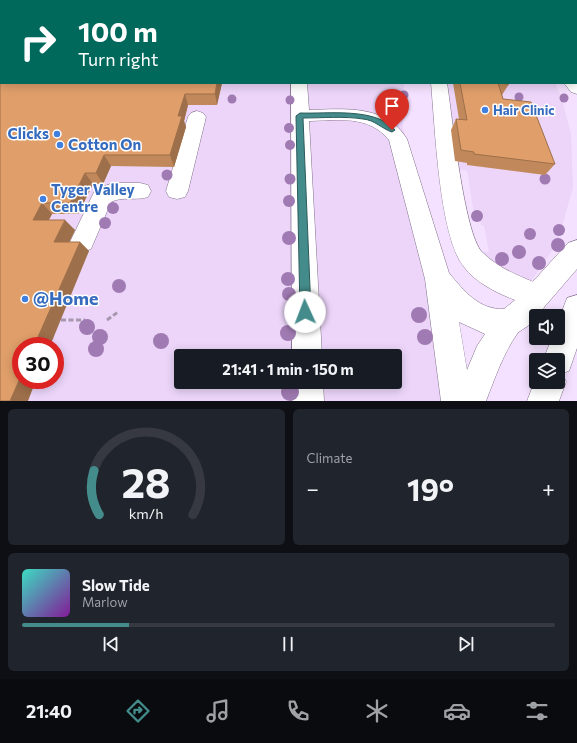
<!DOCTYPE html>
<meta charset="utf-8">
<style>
body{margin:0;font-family:Commissioner,sans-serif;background:#20242c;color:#f1f3f6;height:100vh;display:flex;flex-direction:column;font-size:15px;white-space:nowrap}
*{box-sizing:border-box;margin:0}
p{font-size:13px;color:#9ea1a6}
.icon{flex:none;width:22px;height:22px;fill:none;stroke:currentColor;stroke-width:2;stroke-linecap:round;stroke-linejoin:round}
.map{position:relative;height:401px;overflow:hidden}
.panel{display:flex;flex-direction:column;gap:8px;padding:8px;background:#0d0f14;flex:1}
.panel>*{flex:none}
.hud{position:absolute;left:0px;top:0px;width:577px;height:84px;box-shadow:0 2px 10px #0003;background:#00695c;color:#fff;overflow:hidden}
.buttons{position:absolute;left:529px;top:309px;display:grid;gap:8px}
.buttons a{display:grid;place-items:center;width:36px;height:36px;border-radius:4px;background:#171b24;box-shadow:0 2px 10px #0003;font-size:20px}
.speed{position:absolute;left:12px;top:337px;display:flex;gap:8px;font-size:20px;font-weight:700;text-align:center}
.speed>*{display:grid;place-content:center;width:52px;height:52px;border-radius:50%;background:#171b24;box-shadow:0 2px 10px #0003;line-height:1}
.speed .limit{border:6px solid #d22;background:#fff;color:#111}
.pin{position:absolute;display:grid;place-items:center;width:34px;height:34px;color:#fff;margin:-41px -17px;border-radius:50% 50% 50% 0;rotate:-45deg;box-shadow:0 0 4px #0007}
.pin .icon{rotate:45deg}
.me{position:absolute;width:44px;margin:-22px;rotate:358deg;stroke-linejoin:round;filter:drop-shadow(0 0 3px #0008)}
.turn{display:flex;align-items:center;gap:14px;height:84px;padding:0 12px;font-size:18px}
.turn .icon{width:52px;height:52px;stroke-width:2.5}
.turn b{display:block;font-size:28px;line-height:34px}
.big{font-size:30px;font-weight:700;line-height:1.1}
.panel .card{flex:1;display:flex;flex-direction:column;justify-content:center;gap:6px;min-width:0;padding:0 14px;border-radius:6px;background:#20242c}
.panel .dial{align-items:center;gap:0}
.dial svg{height:104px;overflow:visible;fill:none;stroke:#363941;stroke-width:7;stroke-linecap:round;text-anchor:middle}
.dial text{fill:#f1f3f6;stroke:none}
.song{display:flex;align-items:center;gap:12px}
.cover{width:48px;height:48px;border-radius:6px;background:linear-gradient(135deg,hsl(170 70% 55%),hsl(290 70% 35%))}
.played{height:4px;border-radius:2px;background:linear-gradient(90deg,#448c8b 20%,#363941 20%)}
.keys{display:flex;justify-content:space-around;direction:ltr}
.heat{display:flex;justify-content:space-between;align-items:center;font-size:22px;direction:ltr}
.panel .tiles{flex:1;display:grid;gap:8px;grid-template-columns:1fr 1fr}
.card:last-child{grid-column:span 2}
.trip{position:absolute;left:174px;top:349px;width:228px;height:40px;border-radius:4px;background:#171b24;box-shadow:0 2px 10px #0003;font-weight:700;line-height:40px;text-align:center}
.tabs{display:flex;height:64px;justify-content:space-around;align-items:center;background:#090b0e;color:#9ea1a6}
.tabs .icon{width:28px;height:28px}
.tabs .selected{color:#448c8b}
.tabs b{font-size:18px;color:#f1f3f6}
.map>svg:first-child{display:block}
.built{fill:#ecd5f9;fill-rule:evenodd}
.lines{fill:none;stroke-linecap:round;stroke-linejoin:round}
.minor-casing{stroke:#81708a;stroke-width:1}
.major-casing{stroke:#81708a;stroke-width:1}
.path{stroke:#a697ae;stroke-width:3;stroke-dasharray:5 2.5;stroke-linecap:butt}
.minor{fill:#fff;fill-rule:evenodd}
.major{fill:#fff;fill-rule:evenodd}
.tree{fill:#a07ab2}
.wall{fill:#c1895b}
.shaded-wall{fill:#9d6f4a}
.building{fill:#e09f6a;stroke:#9d6f4a}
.route{fill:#448c8b;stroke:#2c5b5a}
.shop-dot{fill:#3f7fe0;stroke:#fff;stroke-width:1.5}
.labels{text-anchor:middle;stroke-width:3;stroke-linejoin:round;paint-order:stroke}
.far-shop-label{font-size:13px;font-weight:bold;fill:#366cbe;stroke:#fff;text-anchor:start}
.shop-label{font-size:15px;font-weight:bold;fill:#366cbe;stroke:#fff;text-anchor:start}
.near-shop-label{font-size:18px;font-weight:bold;fill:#366cbe;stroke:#fff;text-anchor:start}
</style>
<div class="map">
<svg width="577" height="401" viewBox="0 0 577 401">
<rect width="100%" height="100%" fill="#f4e1ff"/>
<!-- built -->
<g class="built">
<path d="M0,0L400,1H1V83H404L403,129L434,223L411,225L439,337L446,401H0ZM21,346H55V380H21ZM181,356H395V382H181Z"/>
<path d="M444,83H555L562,99L571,134L573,187L558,242L532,280L511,281L476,251L489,252L484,226L481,225L480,215L474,214L467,171L457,169Z"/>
</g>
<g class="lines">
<defs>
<g id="minor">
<path d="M284,0H296L297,1H285Z"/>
<path d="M407,0H421L422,1H408Z"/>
<path d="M431,0H444L445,1H432Z"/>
<path d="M291,83H307L309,110C344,109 386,104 407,139L449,273C464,291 479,310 504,309L515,300C497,293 476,283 464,267C439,237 435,125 431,83H447C452,115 464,233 482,252C500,270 524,278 546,287L550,296C545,308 538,317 529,325C526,328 520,330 517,334C503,354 495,378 486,401H441L425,279L389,140C369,115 338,120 309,121L322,356H292ZM459,322L485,334L477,346L467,370Z"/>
<path d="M197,111L203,113L206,117L188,191L185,197L177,199L169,197L166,191L188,117L191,113Z"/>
<path d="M113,183H140L148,185L151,191L148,197C136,201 122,196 111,202L91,249L82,252L73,249L70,242L95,190Z"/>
<path d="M291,382H323L324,401H292Z"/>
</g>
<g id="major">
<rect x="521" y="0" width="12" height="1"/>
<path d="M540,0H552L553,1H541Z"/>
<rect x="576" y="42" width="1" height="10"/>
<path d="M576,79H577V94L571,92L564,83H576Z"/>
<path d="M577,240V269L546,305L537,309L528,305L524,296L528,287L568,243Z"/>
<path d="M577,295V348L569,371L562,373L566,382L559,401H527L536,378V382H558V360H543L552,338H558V322L567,298Z"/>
</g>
</defs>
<!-- minor casing -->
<use href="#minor" class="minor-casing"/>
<!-- major casing -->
<use href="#major" class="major-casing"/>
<!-- path -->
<g class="path">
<path d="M61,320H85"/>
<path d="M107,320L118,312"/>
</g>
<!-- minor -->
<use href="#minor" class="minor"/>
<!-- major -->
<use href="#major" class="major"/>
</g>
<!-- trees -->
<g class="tree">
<circle cx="404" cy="95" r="4.5"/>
<circle cx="519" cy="97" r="4.5"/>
<circle cx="564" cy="98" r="4.5"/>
<circle cx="232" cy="99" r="4.5"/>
<circle cx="290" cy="100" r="4.5"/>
<circle cx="289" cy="128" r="5"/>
<circle cx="290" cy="145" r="5"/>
<circle cx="167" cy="175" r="5.5"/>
<circle cx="290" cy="179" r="5.5"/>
<circle cx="545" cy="179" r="5.5"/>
<circle cx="289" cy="201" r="6"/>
<circle cx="113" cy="208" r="6"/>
<circle cx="477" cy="216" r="6"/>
<circle cx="105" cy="223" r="6"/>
<circle cx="559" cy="230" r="6"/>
<circle cx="530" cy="234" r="6"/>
<circle cx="289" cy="238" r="7"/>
<circle cx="558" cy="245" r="7"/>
<circle cx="519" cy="252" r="7"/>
<circle cx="502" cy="259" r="7"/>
<circle cx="539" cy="263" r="7"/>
<circle cx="288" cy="279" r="7"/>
<circle cx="119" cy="286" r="7"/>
<circle cx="289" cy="294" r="7"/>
<circle cx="419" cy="315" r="8"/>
<circle cx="87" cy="327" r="8"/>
<circle cx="288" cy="333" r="8"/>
<circle cx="100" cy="337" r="8"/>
<circle cx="425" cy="337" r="8"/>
<circle cx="161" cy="341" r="8"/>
<circle cx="96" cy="349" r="8"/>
<circle cx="290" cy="392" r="9"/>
</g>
<!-- wall -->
<g class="wall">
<path d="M0,0L1,1V83H222L217,105H188L184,121L186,127L174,167L111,166L103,184H93L78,214H52L49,220L75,230L69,242H80L89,251L0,401Z"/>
<path d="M444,0H484L486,1H444Z"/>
<path d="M453,83H508L509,84L502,95L503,99L555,164L545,175L467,165V163L455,161L451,130L456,119H459Z"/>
</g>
<!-- shaded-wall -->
<g class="shaded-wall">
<path d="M217,83H222L217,105L215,94Z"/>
<path d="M185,94L188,105L184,121L186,127L174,167L170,155L178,116Z"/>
<path d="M104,155L111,166L103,184L96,173Z"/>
<path d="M85,173L93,184L78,214L70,203Z"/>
<path d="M42,203L52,214L43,230L33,220Z"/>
<path d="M65,220L75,230L65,251L54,242Z"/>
<path d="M80,242L89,251L50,346H34Z"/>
<path d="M21,376V380H36L28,401H10Z"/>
</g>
<!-- building -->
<g class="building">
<path d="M0,0H188L190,1H1V12H0Z"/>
<path d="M198,0H204L207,1H195Z"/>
<path d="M458,0H484L486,1H452Z"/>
<path d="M0,16H1V83H217L215,94H185L178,116H182L170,155H104L96,173H85L70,203H42L33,220H65L54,242H80L34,346H21V376L10,401H0Z"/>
<path d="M460,83H508L509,84L498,83L503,99L531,102L555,164L474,154V152L461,150L456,119L467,120Z"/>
</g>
<!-- route -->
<path class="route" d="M300,113C327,114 376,107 395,130L392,132C382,129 375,120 363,119C344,116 323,118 303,118L311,312L309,316L305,318L301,316L300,312L296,116Z"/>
<!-- markers -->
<g class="shop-dot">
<circle cx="485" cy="110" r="4"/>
<circle cx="57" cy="134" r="4"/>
<circle cx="60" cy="145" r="4"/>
<circle cx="43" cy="199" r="4"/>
<circle cx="25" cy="299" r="4"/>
</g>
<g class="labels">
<!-- far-shop labels -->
<g class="far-shop-label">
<text x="493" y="115">Hair Clinic</text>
</g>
<!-- shop labels -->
<g class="shop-label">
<text x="49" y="139" text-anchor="end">Clicks</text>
<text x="68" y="150">Cotton On</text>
<text x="51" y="195">Tyger Valley<tspan x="51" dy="17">Centre</tspan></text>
</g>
<!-- near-shop labels -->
<g class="near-shop-label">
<text x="33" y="305">@Home</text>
</g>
</g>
</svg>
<div class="buttons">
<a><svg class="icon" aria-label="sound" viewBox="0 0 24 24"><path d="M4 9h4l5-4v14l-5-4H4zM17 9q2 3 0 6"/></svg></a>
<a><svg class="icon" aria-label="layers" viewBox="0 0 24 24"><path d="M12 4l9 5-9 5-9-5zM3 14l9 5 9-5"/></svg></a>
</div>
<div class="speed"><div class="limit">30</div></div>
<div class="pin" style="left:392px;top:130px;background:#d93025"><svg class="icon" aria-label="arrive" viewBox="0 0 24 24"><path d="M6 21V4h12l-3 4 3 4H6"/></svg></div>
<svg class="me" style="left:305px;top:312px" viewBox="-20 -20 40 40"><circle r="19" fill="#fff"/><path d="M0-13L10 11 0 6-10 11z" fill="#448c8b"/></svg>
<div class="trip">21:41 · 1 min · 150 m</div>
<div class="hud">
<div class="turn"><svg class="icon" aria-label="right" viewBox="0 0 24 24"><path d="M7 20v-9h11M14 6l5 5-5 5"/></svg><div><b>100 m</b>Turn right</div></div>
</div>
</div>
<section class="panel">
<div class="tiles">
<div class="card dial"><svg viewBox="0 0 100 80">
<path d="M14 69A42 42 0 1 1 86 69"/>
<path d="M14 69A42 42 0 0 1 10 35" stroke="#448c8b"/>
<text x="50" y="56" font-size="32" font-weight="700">28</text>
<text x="50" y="72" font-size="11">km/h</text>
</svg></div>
<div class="card"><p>Climate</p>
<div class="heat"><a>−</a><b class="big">19°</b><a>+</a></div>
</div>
<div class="card">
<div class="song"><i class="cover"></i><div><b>Slow Tide</b><p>Marlow</p></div></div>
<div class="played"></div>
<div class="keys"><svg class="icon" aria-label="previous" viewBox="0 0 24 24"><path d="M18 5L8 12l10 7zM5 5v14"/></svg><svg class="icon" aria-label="pause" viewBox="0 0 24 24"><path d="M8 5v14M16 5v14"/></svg><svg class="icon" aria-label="next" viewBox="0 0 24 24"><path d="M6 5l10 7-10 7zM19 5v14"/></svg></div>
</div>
</div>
</section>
<nav class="tabs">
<b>21:40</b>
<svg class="icon selected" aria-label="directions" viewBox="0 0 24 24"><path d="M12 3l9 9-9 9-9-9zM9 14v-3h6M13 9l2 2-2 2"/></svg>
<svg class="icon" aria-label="music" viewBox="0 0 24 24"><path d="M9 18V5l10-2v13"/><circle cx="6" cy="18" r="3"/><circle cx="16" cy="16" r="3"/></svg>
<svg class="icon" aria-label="phone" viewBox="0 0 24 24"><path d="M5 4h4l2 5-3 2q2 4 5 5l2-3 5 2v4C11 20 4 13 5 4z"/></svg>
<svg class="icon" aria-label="climate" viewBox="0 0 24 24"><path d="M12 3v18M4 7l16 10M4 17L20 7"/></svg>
<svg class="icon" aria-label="car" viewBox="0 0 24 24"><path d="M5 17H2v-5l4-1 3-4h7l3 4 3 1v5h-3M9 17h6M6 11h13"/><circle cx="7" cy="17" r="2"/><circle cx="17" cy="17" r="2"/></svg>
<svg class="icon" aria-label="filters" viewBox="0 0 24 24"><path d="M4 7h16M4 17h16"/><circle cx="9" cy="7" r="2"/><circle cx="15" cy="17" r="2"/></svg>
</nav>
